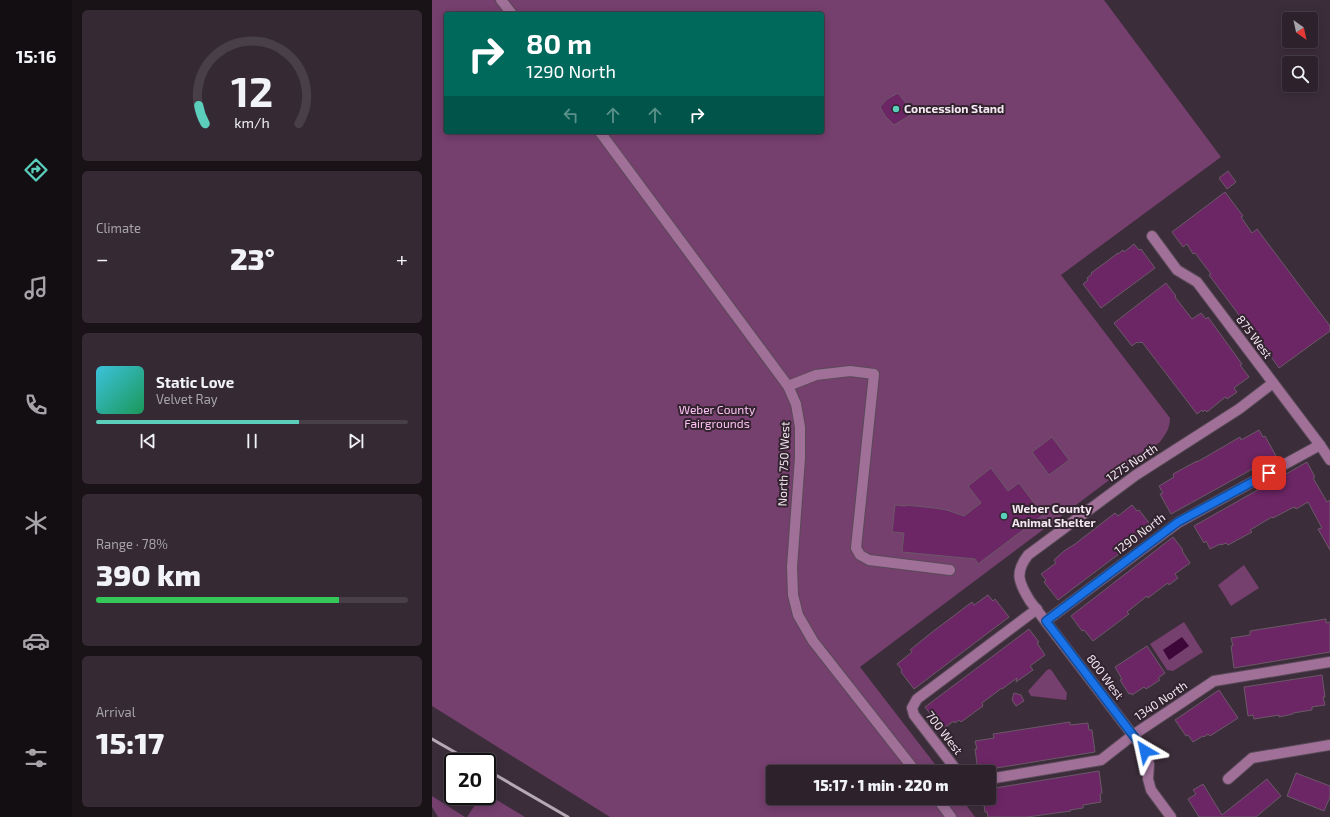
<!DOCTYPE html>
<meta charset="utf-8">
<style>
body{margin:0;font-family:"Exo 2",sans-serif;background:#352a34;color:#f1f3f6;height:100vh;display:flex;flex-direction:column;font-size:15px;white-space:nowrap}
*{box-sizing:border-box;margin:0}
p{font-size:13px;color:#a7a4a9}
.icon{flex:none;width:22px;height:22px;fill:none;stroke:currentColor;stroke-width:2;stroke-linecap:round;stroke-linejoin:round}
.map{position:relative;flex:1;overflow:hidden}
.drawer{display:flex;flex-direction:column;gap:10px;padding:10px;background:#191318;width:360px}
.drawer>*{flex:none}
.hud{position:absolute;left:12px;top:12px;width:380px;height:122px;border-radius:4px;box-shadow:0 2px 10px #0003,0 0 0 1px #483f48;background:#00695c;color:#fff;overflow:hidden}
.needle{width:26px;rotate:147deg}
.buttons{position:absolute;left:850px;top:12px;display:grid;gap:8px}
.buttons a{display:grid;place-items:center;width:36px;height:36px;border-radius:4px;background:#2d222c;box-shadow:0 2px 10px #0003,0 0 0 1px #483f48;font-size:20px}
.speed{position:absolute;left:12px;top:753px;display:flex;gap:8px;font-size:20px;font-weight:700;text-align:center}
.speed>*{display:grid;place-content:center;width:52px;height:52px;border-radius:50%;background:#2d222c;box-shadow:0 2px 10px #0003,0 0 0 1px #483f48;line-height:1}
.speed .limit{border:2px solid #111;border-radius:6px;background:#fff;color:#111}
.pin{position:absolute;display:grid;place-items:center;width:34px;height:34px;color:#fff;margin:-17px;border-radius:8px;box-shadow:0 2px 6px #0006}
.me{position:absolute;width:44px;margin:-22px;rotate:324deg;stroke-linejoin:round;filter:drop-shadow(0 0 3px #0008)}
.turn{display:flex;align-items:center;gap:14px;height:84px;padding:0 16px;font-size:18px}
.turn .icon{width:52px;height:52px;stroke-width:2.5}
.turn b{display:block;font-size:28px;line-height:34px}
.lanes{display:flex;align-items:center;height:38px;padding:0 16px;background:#0003;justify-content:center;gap:20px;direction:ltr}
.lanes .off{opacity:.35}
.big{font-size:30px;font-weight:800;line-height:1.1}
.drawer .widget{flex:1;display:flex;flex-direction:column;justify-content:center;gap:6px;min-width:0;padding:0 14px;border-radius:6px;background:#352a34}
.drawer .dial{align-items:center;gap:0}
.dial svg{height:104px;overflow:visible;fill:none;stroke:#483f48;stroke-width:7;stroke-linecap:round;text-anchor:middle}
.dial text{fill:#f1f3f6;stroke:none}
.song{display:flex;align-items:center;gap:12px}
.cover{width:48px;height:48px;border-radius:6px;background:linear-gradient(135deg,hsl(190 70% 55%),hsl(150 70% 35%))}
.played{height:4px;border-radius:2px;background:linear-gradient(90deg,#5bcebc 65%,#483f48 65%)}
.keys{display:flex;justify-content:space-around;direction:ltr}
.heat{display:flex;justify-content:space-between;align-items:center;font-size:22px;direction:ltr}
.charge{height:6px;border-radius:3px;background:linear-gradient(90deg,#34c759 78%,#483f48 0)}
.trip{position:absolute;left:334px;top:765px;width:230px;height:40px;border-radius:4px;background:#2d222c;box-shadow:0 2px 10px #0003,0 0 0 1px #483f48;font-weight:800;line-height:40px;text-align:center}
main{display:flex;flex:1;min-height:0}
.tab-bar{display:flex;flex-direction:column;width:72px;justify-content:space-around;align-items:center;background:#120e12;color:#a7a4a9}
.tab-bar .icon{width:28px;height:28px}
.tab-bar .active{color:#5bcebc}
.tab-bar b{font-size:18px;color:#f1f3f6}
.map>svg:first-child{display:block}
.green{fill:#753f6e;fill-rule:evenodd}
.water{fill:#3d0839}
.building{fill:#6c2665;stroke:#6a5967}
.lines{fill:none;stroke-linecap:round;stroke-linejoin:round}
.minor-casing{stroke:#594b57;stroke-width:12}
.minor{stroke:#a07099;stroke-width:10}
.rail{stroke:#b6aab4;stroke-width:3}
.route-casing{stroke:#114b97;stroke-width:10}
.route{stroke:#1a73e8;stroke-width:7}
.poi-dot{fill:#5bcebc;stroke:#32232f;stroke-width:1.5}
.labels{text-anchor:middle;stroke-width:4;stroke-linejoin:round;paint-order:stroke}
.poi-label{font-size:12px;font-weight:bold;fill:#f3e8f1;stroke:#32232f;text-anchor:start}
.street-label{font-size:12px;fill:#f3e8f1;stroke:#32232f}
.park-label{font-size:12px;fill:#fdc1f3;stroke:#32232f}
</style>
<main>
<nav class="tab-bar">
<b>15:16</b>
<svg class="icon active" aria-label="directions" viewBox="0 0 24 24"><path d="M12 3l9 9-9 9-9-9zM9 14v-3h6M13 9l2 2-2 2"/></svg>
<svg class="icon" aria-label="music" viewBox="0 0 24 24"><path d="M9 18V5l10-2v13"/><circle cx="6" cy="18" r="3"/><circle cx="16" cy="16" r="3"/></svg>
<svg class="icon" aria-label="phone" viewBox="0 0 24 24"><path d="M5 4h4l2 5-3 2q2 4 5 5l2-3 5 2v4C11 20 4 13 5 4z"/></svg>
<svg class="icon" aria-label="climate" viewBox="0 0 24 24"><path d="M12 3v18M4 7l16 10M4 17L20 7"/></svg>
<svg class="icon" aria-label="car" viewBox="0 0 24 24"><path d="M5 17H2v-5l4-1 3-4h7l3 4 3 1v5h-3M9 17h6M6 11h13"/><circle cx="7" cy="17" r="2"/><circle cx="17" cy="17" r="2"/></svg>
<svg class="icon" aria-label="filters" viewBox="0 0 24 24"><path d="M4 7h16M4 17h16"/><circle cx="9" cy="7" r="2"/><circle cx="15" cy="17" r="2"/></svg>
</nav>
<section class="drawer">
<div class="widget dial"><svg viewBox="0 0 100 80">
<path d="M14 69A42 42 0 1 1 86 69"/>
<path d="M14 69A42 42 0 0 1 9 55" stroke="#5bcebc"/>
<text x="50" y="56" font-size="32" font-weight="700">12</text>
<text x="50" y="72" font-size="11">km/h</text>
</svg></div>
<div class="widget"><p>Climate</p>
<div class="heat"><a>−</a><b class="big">23°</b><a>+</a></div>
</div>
<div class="widget">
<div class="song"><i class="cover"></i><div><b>Static Love</b><p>Velvet Ray</p></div></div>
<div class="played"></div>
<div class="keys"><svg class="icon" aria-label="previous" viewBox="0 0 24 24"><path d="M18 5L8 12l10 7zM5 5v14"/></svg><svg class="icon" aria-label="pause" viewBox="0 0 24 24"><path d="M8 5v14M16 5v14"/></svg><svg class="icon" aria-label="next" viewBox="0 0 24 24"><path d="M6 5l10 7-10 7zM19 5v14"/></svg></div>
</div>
<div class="widget"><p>Range · 78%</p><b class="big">390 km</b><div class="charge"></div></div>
<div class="widget"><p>Arrival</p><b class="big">15:17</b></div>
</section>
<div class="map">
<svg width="898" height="817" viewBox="0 0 898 817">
<rect width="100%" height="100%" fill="#3c2d3a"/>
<!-- green -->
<g class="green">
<path d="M0,0H672L789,157L629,275L738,418C738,428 734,434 728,442L428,667L509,772H341V798H529L543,817H178L0,706ZM14,14H390V132H14Z"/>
<path d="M812,565L827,588L799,606L786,585Z"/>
<path d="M752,622L771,652L741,671L735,670L718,644Z"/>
<path d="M618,669L620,671L635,693L634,700L599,696L596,691L615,670Z"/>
<path d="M55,794L93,817H35L49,796H55Z"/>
<path d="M0,796L33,817H6L0,807Z"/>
</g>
<!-- water -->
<path class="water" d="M750,637L757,646L737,660L731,650Z"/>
<!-- building -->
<g class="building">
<path d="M466,93L480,111L477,116L462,125L453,116L448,107L455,99Z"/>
<path d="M796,171L804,182L795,189L787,178Z"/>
<path d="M793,192L811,216L809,217L820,233L825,229L898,326V331L847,368L835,351L836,350L820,329H819L814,322L813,323L777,275L779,274L763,253L761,254L755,244L751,247L740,232Z"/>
<path d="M702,244L707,250L709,249L723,268L669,308L651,284L656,280L655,278L660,274L659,273L674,262L686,253V254L691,250L692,252Z"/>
<path d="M734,283L744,296L743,297L760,319L769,313L774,319L776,317L810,364L808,365L817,377L802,388L805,392L795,399L794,397L792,398L775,412L773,410L771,412L770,410L765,414L710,342L709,343L708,342L706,343L705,342L700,346L682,323Z"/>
<path d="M827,430L831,437L833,436L844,456L739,514L728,494L731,493L727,486L742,477L741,474L765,461V462L808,437L809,440Z"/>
<path d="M620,437L637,460L617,475L600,452Z"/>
<path d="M875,462L883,477L881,478L895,502L898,500V550L886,529L890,528L876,502L864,509L863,507L860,508L841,518L840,517L818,530L820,532L796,545L794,543L789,545L788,544L778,549L774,541L772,543L762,526Z"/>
<path d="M559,468L576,491L587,483L611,515L546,564L543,559L470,552L472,533L460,532L463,505L474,506V505L502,508L515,510L532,516L549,503L536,486Z"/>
<path d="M700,505L705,511L707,510L721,528L626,600L612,582L614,580L609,574L624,563L622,560L632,551L643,544L683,513L686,516Z"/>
<path d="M741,537L751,550L750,551L758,563L743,574L746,578L737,585L736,583L733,585L716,598L715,596L695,612L697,614L661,641L652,630L650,631L639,616Z"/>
<path d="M556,595L561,601L563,599L577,617L482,689L469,672L470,670L465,664L480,652L478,650L499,633L540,602L542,605Z"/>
<path d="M894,619V623L898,622V652L802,668L799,646H801L799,638L818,635V631L830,629Z"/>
<path d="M597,629L607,642L605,643L613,655L598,666L601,670L584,682L585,678L570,689V688L550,703L551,706L529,722L527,720L523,723L522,721L512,728L507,721L505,722L493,707Z"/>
<path d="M715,646L733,673L726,678L728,680L714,689L712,687L700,695L699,693L697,694L688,680L690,679L683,667Z"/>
<path d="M890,675L893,697H891L893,705L880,707V710L861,713V714L847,717V715L822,719L821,715L816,716L812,687Z"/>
<path d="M787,690L806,718L778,736L776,734L772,737L771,736L761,742L756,735L754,736L743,720Z"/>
<path d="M582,693L589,695L592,701L584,706L580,700Z"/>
<path d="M638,722V725L656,723L657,730H660L663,752L546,771L543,749H545L543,741L562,738L561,734L574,732Z"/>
<path d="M667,771L670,793L668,794L669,802L651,805V808L638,810L639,811L595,817H556L555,812H553L551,798H557V789Z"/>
<path d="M864,773L898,786V797L892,811L855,796Z"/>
<path d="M835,779L849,796L824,817H767L756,799L764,794L761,790L771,784L790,815Z"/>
</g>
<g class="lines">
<defs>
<g id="minor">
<path d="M69,0L80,14"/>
<path d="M168,132L356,386L364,404L368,427V458L360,567L361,595L366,615L381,641L484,772"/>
<path d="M720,236L745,270L765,282L888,445L898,460"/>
<path d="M356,386L384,375L418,371L442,374L424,548L428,555L437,560L518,570"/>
<path d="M614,621L747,522L888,445"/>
<path d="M526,772L482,715L480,708L485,699L605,609"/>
<path d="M557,779L669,760L701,735L782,681L898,662"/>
<path d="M796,779L820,758L898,745"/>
<path d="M505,798L519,817"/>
<path d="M739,817L719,790L716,779L717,764L713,751L598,601C587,583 582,573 596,555L704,475L807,409L841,383"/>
</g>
</defs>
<!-- minor casing -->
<use href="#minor" class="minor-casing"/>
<!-- minor -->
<use href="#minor" class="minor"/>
<!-- rail -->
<g class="rail">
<path d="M0,739L40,762"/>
<path d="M55,770L136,817"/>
</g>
</g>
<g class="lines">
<defs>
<path id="route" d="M713,751L614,621L746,522L837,473"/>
</defs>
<!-- route casing -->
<use href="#route" class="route-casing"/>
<!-- route -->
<use href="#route" class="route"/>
</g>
<!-- markers -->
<g class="poi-dot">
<circle cx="464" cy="109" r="4"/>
<circle cx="572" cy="516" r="4"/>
</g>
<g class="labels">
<!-- poi labels -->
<g class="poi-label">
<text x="472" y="113">Concession Stand</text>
<text x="580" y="513">Weber County<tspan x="580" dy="14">Animal Shelter</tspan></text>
</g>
<!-- street labels -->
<g class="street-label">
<text transform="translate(822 337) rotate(53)" y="4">875 West</text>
<text transform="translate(700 463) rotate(-34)" y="4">1275 North</text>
<text transform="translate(352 464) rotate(-88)" y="4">North 750 West</text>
<text transform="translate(708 534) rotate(-37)" y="4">1290 North</text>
<text transform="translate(673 677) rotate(53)" y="4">800 West</text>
<text transform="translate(729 701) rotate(-34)" y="4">1340 North</text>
<text transform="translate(512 733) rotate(52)" y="4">700 West</text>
</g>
<!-- park labels -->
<g class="park-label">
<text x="285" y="414">Weber County<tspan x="285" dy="14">Fairgrounds</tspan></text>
</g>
</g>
</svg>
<div class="buttons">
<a><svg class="needle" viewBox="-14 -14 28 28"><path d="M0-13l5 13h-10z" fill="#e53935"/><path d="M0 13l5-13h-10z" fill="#a7a4a9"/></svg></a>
<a><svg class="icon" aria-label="search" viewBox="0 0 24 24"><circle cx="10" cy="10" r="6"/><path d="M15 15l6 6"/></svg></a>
</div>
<div class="speed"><div class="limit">20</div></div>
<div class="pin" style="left:837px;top:473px;background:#d93025"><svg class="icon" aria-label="arrive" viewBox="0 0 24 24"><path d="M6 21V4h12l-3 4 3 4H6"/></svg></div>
<svg class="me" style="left:713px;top:751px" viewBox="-20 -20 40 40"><path d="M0-17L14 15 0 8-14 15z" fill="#1a73e8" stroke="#fff" stroke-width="4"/></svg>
<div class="trip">15:17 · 1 min · 220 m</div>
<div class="hud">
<div class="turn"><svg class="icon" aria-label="right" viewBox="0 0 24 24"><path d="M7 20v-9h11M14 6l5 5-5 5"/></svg><div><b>80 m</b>1290 North</div></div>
<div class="lanes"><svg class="icon off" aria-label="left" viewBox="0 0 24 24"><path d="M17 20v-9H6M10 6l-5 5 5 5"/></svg><svg class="icon off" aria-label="ahead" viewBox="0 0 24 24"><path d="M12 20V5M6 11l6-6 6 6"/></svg><svg class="icon off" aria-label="ahead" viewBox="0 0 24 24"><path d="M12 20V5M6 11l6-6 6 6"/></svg><svg class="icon" aria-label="right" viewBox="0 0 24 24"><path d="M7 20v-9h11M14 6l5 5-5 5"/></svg></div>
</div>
</div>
</main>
